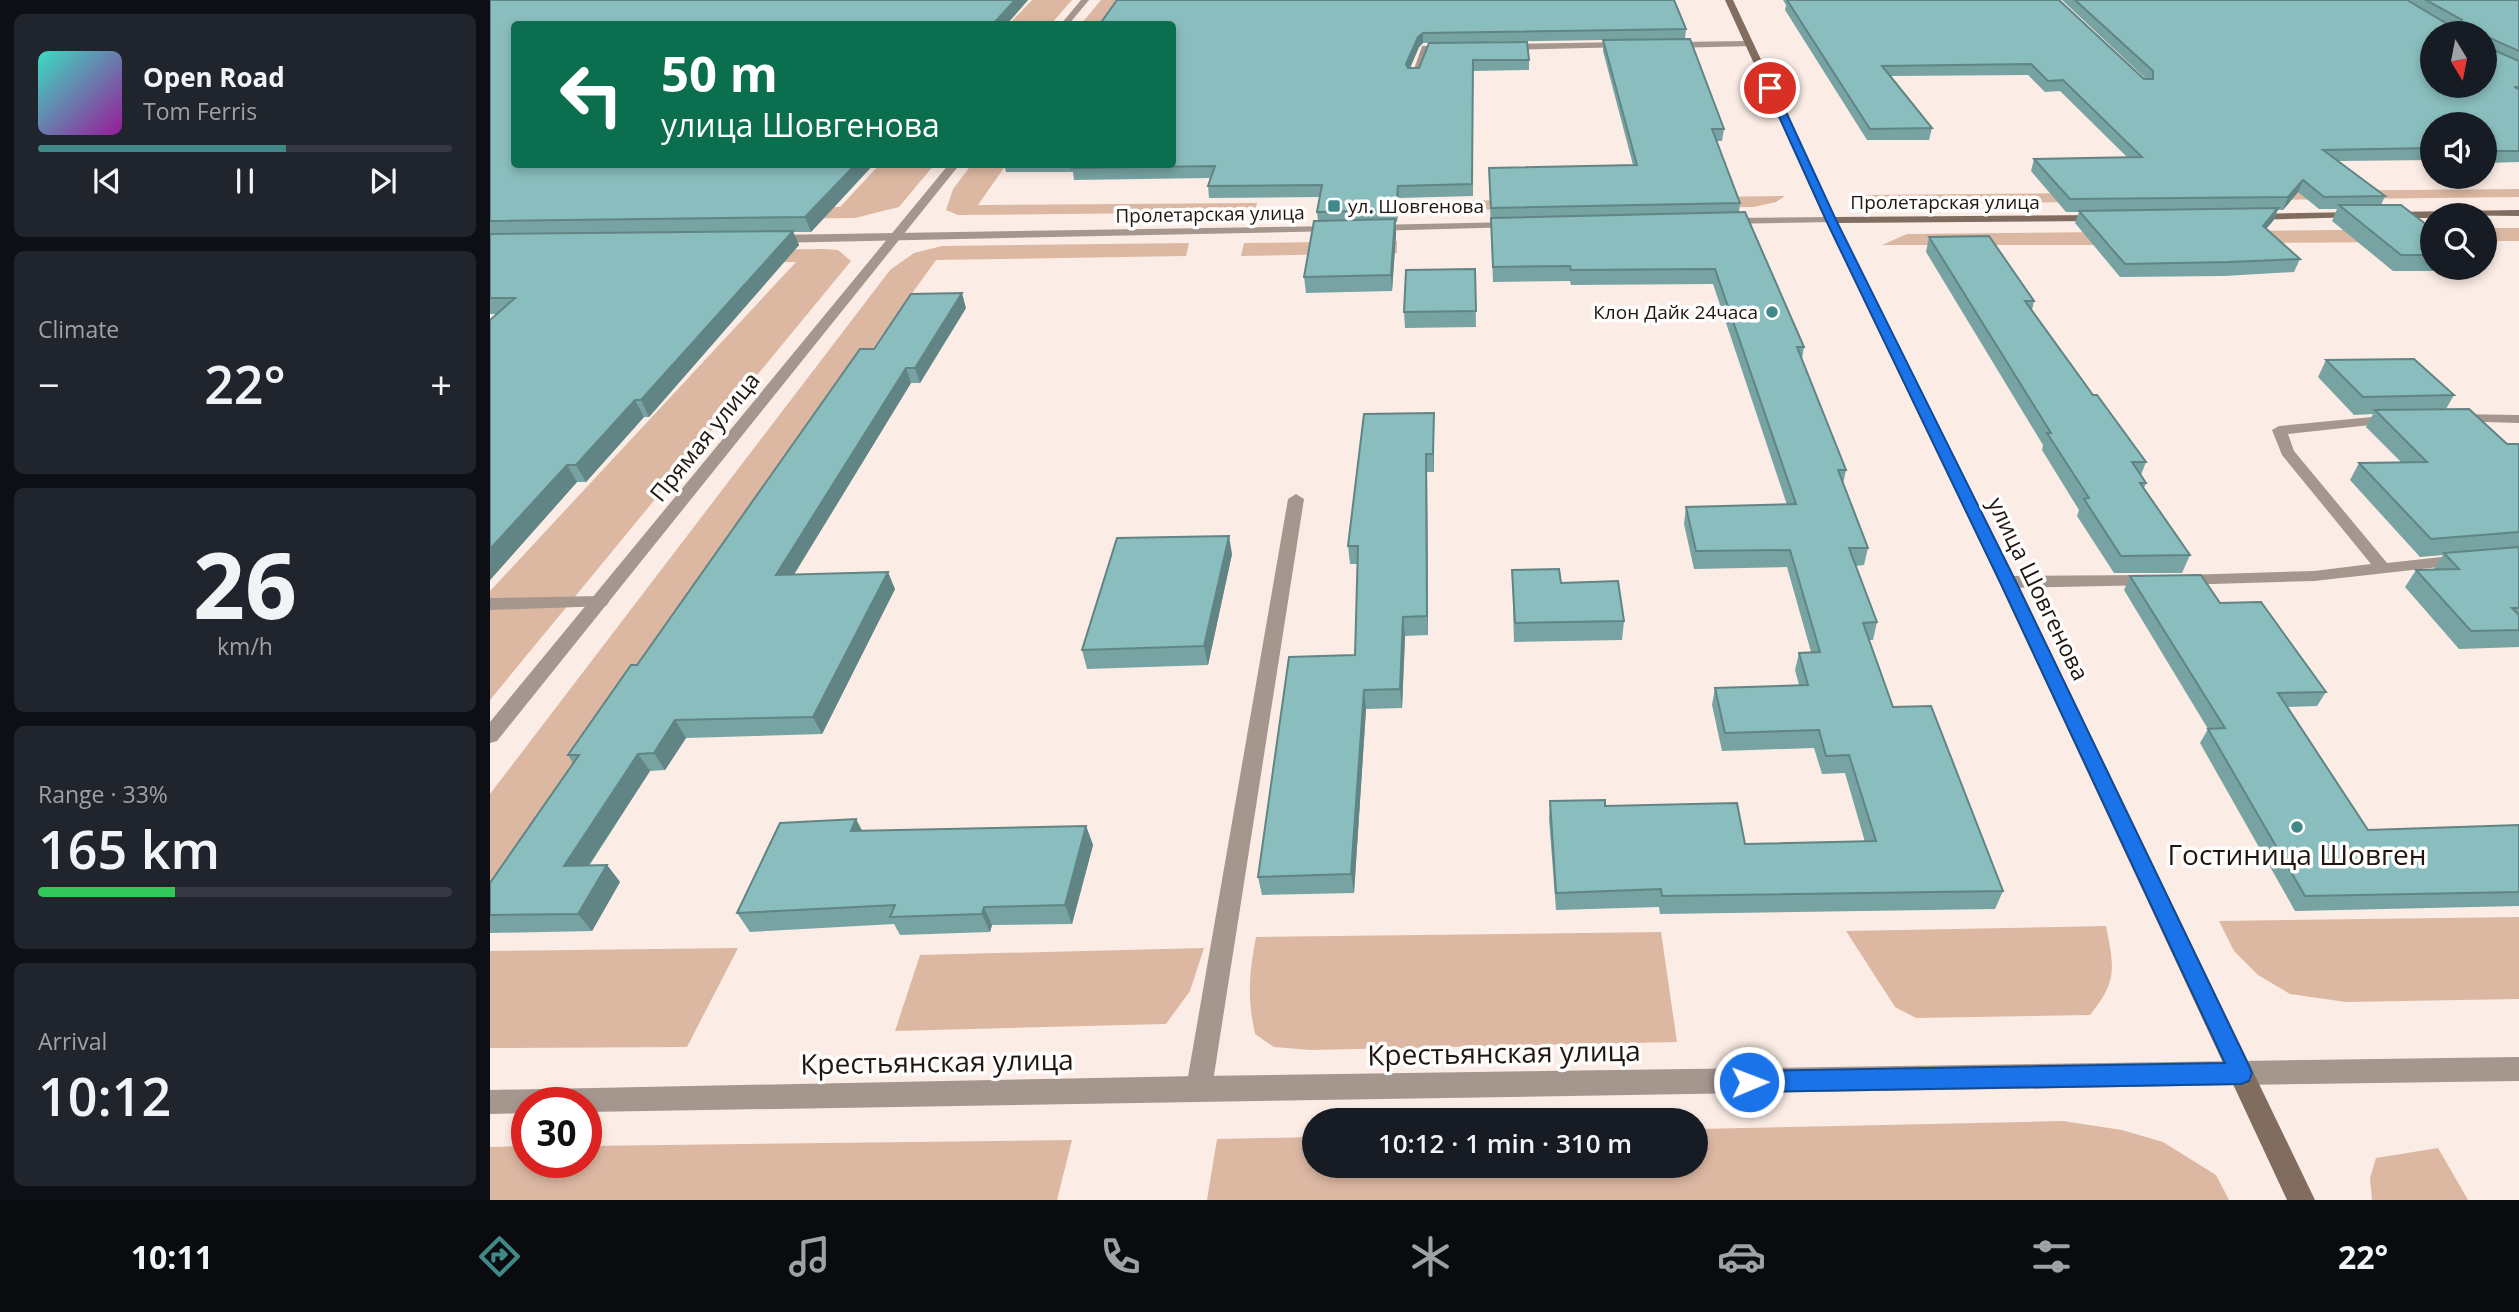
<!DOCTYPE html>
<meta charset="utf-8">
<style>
body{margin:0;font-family:"Open Sans",sans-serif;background:#20242c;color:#f1f3f6;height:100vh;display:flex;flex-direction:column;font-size:26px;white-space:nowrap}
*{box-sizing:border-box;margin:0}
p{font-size:23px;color:#9ea1a6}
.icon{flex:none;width:38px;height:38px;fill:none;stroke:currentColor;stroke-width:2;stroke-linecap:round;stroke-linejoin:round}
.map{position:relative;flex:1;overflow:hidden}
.panel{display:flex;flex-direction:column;gap:14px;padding:14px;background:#0d0f14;width:490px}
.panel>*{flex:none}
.top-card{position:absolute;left:21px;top:21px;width:665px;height:147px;border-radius:7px;box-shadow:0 4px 10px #0003;background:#0b6e4f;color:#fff;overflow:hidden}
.needle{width:46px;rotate:170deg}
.tools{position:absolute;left:1930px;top:21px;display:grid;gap:14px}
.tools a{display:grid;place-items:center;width:77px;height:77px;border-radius:50%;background:#171b24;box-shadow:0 4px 10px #0003;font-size:35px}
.speed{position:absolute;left:21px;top:1087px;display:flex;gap:14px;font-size:35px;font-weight:700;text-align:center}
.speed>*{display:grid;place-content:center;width:91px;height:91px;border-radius:50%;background:#171b24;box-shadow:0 4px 10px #0003;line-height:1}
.speed .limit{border:10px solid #d22;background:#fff;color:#111}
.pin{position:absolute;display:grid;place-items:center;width:60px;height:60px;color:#fff;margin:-30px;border:4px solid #fff;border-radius:50%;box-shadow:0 2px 7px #0007}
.me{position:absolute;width:77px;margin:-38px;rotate:89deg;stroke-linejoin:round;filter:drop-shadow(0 0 5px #0008)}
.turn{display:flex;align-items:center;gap:24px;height:147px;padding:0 35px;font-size:32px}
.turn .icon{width:91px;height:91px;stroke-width:2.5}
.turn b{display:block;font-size:49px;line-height:60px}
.big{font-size:52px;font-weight:600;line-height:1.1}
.panel .card{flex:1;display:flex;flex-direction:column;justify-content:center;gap:10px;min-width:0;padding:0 24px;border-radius:10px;background:#20242c}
.panel .dial{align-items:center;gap:0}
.dial b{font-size:91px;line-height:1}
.song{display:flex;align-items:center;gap:21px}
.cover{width:84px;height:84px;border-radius:10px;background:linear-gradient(135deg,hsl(170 70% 55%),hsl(300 70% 35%))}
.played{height:7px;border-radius:4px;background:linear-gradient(90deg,#418989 60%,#363941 60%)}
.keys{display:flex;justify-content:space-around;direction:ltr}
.heat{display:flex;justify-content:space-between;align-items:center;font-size:38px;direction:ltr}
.charge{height:10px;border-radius:5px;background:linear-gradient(90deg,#34c759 33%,#363941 0)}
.trip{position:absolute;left:812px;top:1108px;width:406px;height:70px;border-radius:35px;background:#171b24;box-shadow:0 4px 10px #0003;font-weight:600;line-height:70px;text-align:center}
.tab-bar{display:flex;height:112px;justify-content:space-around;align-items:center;background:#090b0e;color:#9ea1a6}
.tab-bar .icon{width:49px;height:49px}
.tab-bar .selected{color:#418989}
.tab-bar b{font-size:32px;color:#f1f3f6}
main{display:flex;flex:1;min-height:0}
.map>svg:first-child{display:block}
.green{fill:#dcb8a2}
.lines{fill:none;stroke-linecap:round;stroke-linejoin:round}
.service{fill:#a5978e;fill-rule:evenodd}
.minor{fill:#a5978e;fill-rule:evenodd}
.tertiary{fill:#a5978e;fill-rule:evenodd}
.secondary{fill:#816c60;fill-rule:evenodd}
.wall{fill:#77a3a3}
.shaded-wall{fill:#618484}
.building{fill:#8abdbd;stroke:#618484;stroke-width:2;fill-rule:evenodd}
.route{fill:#1a73e8;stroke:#114b97;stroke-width:2}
.poi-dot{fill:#418989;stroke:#fdfdfd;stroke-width:2.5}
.labels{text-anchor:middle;stroke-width:7;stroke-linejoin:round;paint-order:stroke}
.far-street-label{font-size:19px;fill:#21150e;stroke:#fdfdfd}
.far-poi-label{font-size:19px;fill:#21150e;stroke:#fdfdfd;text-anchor:start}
.street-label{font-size:23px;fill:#21150e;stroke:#fdfdfd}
.near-poi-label{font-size:28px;fill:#21150e;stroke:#fdfdfd}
.near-street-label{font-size:28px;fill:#21150e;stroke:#fdfdfd}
</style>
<main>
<section class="panel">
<div class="card">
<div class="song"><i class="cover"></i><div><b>Open Road</b><p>Tom Ferris</p></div></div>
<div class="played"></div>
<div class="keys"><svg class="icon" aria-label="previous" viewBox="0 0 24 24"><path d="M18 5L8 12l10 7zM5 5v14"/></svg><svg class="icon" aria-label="pause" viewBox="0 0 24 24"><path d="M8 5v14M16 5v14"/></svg><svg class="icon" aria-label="next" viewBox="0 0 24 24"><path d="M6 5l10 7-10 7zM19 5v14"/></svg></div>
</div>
<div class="card"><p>Climate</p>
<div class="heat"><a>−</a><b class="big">22°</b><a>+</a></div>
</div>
<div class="card dial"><b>26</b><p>km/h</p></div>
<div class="card"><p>Range · 33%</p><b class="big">165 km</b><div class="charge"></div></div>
<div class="card"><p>Arrival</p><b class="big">10:12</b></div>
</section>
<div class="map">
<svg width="2029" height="1200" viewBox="0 0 2029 1200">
<rect width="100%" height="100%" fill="#fbede5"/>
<!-- green -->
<g class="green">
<path d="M542,0H582L561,24H519Z"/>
<path d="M611,0H633L615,24H591Z"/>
<path d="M482,164L516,165L488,205L767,203L765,212L468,215L456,210L463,189Z"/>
<path d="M389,165H444L409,207L365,218L196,220L209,209L350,207Z"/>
<path d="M2029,189V197L1412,204L1373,199L1365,195Z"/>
<path d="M1295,196L1286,202L1264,207L950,210L951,201Z"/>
<rect x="1995" y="228" width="34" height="13"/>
<path d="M1942,229V242L1771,243L1757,231Z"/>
<path d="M1615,232L1625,245H1392L1417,234Z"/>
<path d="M907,241V253L751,256L754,243Z"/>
<path d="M699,243L696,256L446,260L0,883V794L400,270L424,253L452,246Z"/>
<path d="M334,249L348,250L361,261L0,700V591L306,262L0,265V253Z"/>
<path d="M2029,917V999L1856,1002L1800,994L1768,975L1744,951L1729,921Z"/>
<path d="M1616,926C1624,967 1628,981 1600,1015L1426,1018L1405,1007L1356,931Z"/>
<path d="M1171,932L1187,1042L820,1050L784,1047L765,1034C757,997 759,974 766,937Z"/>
<path d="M248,948L197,1047L0,1048V951Z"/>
<path d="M714,948L700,991L676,1024L405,1031L430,955Z"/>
<path d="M1573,1121L1632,1130L1673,1142L1726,1175L1739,1200H717L727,1139L824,1137V1166H1206V1129Z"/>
<path d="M582,1140L567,1200H0V1147L37,1146V1162H96V1146Z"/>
<path d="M1948,1148L1978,1200H1882L1880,1178L1886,1158Z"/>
</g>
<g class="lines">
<!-- service -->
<g class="service">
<path d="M1260,41L1263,46L1181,48L1177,45L1181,42Z"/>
<path d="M1136,42L1139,47L1017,50L1013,47L1017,44Z"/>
<path d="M932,46L961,45L965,48L961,51H938L929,76L921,78Z"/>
<path d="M1966,414L2029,415V423L1961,421L1959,418L1961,415Z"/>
<path d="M1903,415L1910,419L1908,422L1798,434L1804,451L1897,563L1970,555L1978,560L1976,564L1824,581L1688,585L1685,581L1694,575L1824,571L1881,564L1792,455L1782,430L1789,426Z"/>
<path d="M806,494L814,499L722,1088L718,1096L709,1100L700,1096L696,1088L798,499Z"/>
<path d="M1659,575L1668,581L1665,585L1518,588L1509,582L1518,576Z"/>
<path d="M110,596L119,602L116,606L0,610V598Z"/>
</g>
<!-- minor -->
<g class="minor">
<path d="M591,0H599L579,24H571Z"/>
<path d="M459,164H470L7,741L0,743V722Z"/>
<path d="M1751,1061L1760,1065L1763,1073L1760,1081L1751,1085L96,1112V1102H37V1113L0,1114V1090L709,1076Z"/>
</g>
<!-- tertiary -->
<g class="tertiary">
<path d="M1341,217L1347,220L1345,222L1236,224L1230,221L1236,218Z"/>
<path d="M1022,222L1028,225L1026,227L882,231L876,228L882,225Z"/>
<path d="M844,226L850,229L848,231L284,243L278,239L284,235Z"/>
<path d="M2029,1057V1081L1751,1085L1742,1081L1739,1073L1742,1065L1751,1061Z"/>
</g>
<!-- secondary -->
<g class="secondary">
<path d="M1235,0H1243L1345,217L1609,215L1615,218L1609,221L1348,223L1527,582L1825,1200H1797L1509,582L1335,220Z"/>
<path d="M2029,210V216L1942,215V218H1900L1894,215L1900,212Z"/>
<path d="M1868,212L1874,215L1872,217L1763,220L1757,217L1763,214Z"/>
</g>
</g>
<!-- wall -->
<g class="wall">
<path d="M0,0H538L517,24H24L384,164L321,232H303L309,245L159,417H154L96,482H87L0,580V320L7,314H0Z"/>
<path d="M1293,0H1569L1654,79H1656L1572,0H2029V162L1995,163V124H1942V160L1848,161L1895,196L1891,205L1942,229V268H1970L1969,271H1903L1842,221L1847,209H1829L1808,192L1793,210H1788L1783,221L1776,229L1810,259L1804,272L1734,276L1630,277L1585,223L1589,212H1576L1541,171L1544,159L1637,157L1570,91L1555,92L1538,75L1401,76L1442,128L1439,140H1377L1295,10L1296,5Z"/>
<path d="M682,24L1196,29L1195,39L1234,129L1232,141H1226L1250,203L1249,212L1314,347L1312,359L1356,470L1353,484L1378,548L1374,565L1366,566L1387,622L1383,640H1379L1403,707L1513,891L1505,909L1170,914L1169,907L1066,910L1059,819L1060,801L1115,806L1255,844L1375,842L1355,773L1332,774L1324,748L1232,751L1222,705L1225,688L1309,685L1305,670L1309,653L1321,652L1297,567L1204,569L1194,524L1196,507L1297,505L1223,284L1081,285L1080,281L1003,282L999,180L1143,165L1113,51V40L933,43L929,47L920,68H929L939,43L1039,60V70L983,71V196L909,198L907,222H906V234L902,291L816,293L814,277L828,220L827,212L830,197L719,198L718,186L720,178L584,180L583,172H516L514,164H682Z"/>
<path d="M1439,237L1544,301L1542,310L1603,395L1656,462L1651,475L1656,483L1654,488L1700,555L1692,573H1624L1587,516L1589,510L1552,450L1553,445L1436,252Z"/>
<path d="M985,269L986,327L915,328L914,312Z"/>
<path d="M476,308L430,383H421L304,574L405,589L332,734L196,738L175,770L160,771L99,866L117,865L130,882L102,931L0,933V915L83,763L78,755L147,665L384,349Z"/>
<path d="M1836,360L1964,395L1956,409L2017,444H2029V647L1969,649L1915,587L1926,570H1943L1953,555L1930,557L1860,480L1869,463L1911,462L1876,427L1883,414L1864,415L1828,377Z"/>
<path d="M944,413V472H937L938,635L915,636L912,708L876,709L864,893L772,895L768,877L865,655L868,564H860L858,546Z"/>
<path d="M742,554L718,665L597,669L592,650Z"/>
<path d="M1022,570L1071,583L1134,621L1132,640L1024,642Z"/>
<path d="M1640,576L1730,603L1836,692L1827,706L1797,707L1878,830L2029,825V906L1805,911L1710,743L1718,729L1634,590Z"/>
<path d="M596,826L603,845L582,924L502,925L500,932L410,935L404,924L260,932L247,913L372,831Z"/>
</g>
<!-- shaded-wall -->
<g class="shaded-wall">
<path d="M525,0H538L517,24H503Z"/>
<path d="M933,33V43L929,47L917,75L916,64L928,37Z"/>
<path d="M366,164H384L321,232L315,217Z"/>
<path d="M1813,180L1808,192L1793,210L1798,197Z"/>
<path d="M908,186L909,198L907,222L906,210Z"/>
<path d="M1788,208L1783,221L1767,239L1773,226Z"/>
<path d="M905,219L906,234L902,291L901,275Z"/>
<path d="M303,231L309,245L159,417L151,400Z"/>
<path d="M472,293L476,308L430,383L425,368Z"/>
<path d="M416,368L421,383L294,591L286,575Z"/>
<path d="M145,400L154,417L96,482L86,465Z"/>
<path d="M944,413V472L943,454Z"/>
<path d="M936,454L937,472L938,635L937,616Z"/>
<path d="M77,465L87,482L0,580V549Z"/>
<path d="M739,536L742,554L718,665L714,646Z"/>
<path d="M398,572L405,589L332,734L323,717Z"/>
<path d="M913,617L915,636L912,708L910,689Z"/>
<path d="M874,690L876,709L864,893L861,874Z"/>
<path d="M185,720L196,738L175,770L164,753Z"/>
<path d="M148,754L160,771L87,883L74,866Z"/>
<path d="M366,819L376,838L361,831Z"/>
<path d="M596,826L603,845L582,924L575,905Z"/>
<path d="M117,865L130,882L102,931L88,914Z"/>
<path d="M494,907L502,925L500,932L492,914Z"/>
</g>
<!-- building -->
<g class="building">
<path d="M0,0H525L503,24H24V164H366L315,217L0,221Z"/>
<path d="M627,0H1184L1196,29L933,33L928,37L916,64L918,68H929L939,43L1037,42L1039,60H983L982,184L908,186L906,210L827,212L832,185L718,186L725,166L582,168L584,164H682V24H610Z"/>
<path d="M1297,0H1569L1654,79H1663V71L1585,0H1917L1959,25L1973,24L1972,20L1936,0H2029V51L1998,37L1999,48L2029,61V87H2024L2029,89V151H1995V124H1942V148L1833,150L1895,196L1834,197L1813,180L1798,197L1580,199L1544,159L1652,157L1573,80L1558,81L1541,64L1392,66L1442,128L1380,129ZM1942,33H1995V86H1942Z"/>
<path d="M1200,39L1234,129H1222L1250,203L1001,208L999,168L1147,165L1113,40Z"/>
<path d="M1849,205H1911L1942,229V255H1911Z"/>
<path d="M1788,208L1773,226L1810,259L1739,262L1635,264L1589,211Z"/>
<path d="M1255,212L1314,347H1307L1356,470H1348L1378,548H1359L1387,622L1373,623L1403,707L1441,706L1513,891L1172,896L1171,889L1066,893L1060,801L1115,800V806L1247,803L1255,844L1386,841L1359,755L1336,756L1329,730L1235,733L1225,688L1318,685L1309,653L1330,652L1300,550L1206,551L1196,507L1306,504L1225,269L1081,270L1080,266L1003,267L1001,218Z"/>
<path d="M905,219L901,275L814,277L824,221Z"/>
<path d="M303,231L151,400H145L86,465H77L0,549V320L25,298H0V234Z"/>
<path d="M1499,236L1544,301H1535L1603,395H1607L1656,462H1642L1656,483H1650L1700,555L1631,556L1594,499L1599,498L1557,433H1561L1439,237Z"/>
<path d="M985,269L986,311L914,312L916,270Z"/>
<path d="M472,293L425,368H416L286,575L398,572L323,717L185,720L164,753L148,754L74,866L117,865L88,914L0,915V883L89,755H78L141,665H147L370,349H384L421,294Z"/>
<path d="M1924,359L1964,395L1873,397L1836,360Z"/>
<path d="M1979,409L2017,444H2029V532L1941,539L1869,463L1937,462L1885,410Z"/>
<path d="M944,413L943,454H936L937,616L913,617L910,689L874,690L861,874L768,877L799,657L865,655L868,546H858L874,414Z"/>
<path d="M739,536L714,646L592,650L627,538Z"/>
<path d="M2029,547V608H2022L2029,615V630L1981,631L1926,570L1969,569L1954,553Z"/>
<path d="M1069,569L1071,583L1128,581L1134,621L1025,623L1022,570Z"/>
<path d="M1711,575L1730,603L1771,602L1836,692L1788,693L1878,830L2029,825V892L1815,896L1718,729L1735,728L1640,576Z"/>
<path d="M366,819L361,831L596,826L575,905L494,907L492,914L400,917L405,905L247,913L290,823Z"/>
</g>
<!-- route -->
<path class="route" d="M1280,85L1285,88L1346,220L1526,582L1759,1066L1762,1073L1759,1081L1751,1084L1259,1092L1251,1089L1247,1082L1251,1074L1259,1071L1735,1063L1510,582L1336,220L1276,88Z"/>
<!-- markers -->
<g class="poi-dot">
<rect x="837" y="199" width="14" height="14" rx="3.5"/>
<circle cx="1282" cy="312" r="7"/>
<circle cx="1807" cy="827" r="7"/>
</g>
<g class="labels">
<!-- far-street labels -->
<g class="far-street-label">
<text x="1455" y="209">Пролетарская улица</text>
<text transform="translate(720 214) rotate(-1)" y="7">Пролетарская улица</text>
</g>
<!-- far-poi labels -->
<g class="far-poi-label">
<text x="858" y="213">ул. Шовгенова</text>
<text x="1268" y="319" text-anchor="end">Клон Дайк 24часа</text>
</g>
<!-- street labels -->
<g class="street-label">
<text transform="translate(215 437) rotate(-51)" y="8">Прямая улица</text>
<text transform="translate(1548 589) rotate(64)" y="8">улица Шовгенова</text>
</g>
<!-- near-poi labels -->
<g class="near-poi-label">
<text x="1807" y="865">Гостиница Шовген</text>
</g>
<!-- near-street labels -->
<g class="near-street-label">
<text transform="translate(1014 1053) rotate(-1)" y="10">Крестьянская улица</text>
<text transform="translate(447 1062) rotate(-1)" y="10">Крестьянская улица</text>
</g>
</g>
</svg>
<div class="tools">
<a><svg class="needle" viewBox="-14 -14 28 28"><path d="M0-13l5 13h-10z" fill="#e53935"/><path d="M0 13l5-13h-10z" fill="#9ea1a6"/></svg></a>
<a><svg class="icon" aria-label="sound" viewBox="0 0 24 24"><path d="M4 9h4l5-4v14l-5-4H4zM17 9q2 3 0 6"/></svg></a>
<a><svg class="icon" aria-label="search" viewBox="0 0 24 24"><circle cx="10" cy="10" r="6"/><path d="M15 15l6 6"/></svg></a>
</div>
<div class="speed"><div class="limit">30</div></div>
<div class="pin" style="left:1280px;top:88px;background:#d93025"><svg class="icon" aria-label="arrive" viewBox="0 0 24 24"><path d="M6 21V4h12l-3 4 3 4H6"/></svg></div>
<svg class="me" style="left:1259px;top:1082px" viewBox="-20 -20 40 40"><circle r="17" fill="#1a73e8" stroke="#fff" stroke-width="3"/><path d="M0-11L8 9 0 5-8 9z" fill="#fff"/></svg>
<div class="trip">10:12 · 1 min · 310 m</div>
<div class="top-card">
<div class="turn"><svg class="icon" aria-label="left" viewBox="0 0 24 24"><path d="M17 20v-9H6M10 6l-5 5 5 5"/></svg><div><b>50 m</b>улица Шовгенова</div></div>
</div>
</div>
</main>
<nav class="tab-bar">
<b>10:11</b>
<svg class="icon selected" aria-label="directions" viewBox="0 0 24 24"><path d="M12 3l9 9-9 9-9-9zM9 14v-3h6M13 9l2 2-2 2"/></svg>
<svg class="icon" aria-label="music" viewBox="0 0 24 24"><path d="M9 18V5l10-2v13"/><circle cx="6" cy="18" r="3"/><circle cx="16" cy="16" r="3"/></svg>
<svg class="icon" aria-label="phone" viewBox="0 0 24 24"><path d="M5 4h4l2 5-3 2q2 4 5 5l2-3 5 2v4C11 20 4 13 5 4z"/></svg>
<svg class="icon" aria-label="climate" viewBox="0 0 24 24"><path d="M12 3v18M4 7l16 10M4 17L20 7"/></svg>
<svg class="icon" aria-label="car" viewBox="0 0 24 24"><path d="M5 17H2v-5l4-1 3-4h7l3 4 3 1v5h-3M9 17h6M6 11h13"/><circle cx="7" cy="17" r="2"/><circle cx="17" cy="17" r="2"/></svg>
<svg class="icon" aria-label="filters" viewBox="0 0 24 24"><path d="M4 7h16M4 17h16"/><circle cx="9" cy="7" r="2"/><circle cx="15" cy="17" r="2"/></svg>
<b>22°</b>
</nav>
